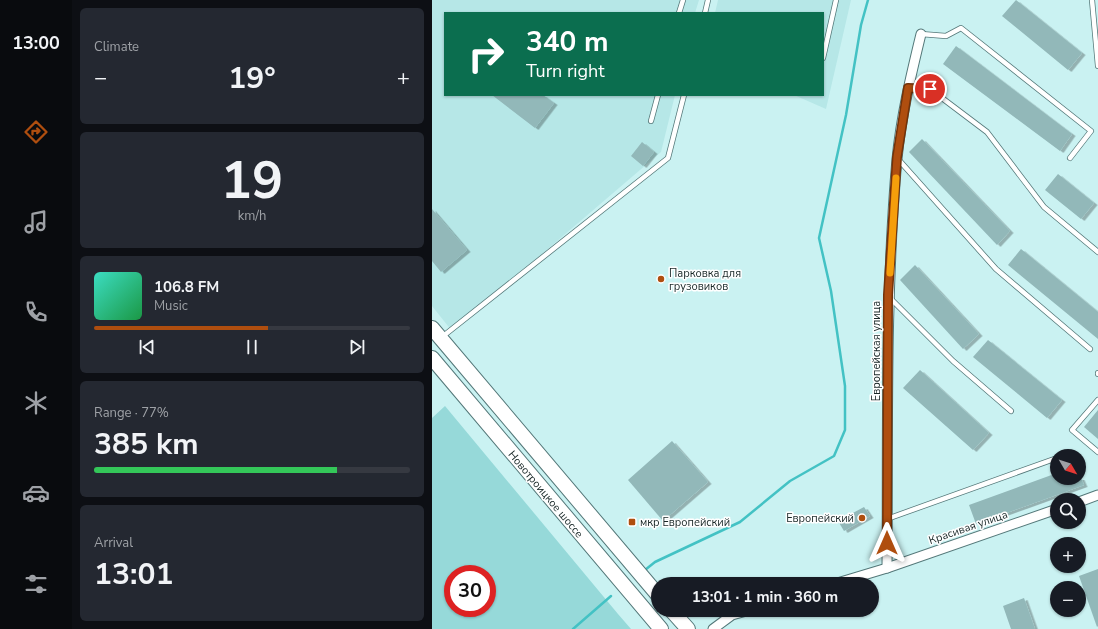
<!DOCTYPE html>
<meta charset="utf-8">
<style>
body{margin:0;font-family:"Nunito Sans",sans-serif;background:#242831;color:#f1f3f6;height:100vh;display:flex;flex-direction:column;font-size:15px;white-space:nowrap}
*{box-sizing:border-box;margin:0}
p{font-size:13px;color:#9ea1a6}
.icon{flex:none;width:22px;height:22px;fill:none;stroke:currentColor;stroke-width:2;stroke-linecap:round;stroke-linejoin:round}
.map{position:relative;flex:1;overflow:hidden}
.panel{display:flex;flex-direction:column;gap:8px;padding:8px;background:#0d0f14;width:360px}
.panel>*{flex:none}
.top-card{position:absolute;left:12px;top:12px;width:380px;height:84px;border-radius:0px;box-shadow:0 1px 3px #0004;background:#0b6e4f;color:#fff;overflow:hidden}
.needle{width:26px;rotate:129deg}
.fabs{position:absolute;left:618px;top:449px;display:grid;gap:8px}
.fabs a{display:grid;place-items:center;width:36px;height:36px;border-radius:50%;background:#171b24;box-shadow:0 1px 3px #0004;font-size:20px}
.speed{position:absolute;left:12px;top:565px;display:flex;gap:8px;font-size:20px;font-weight:700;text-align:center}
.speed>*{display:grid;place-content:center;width:52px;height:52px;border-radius:50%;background:#171b24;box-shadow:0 1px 3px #0004;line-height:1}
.speed .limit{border:6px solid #d22;background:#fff;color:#111}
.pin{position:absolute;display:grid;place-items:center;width:34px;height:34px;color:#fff;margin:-17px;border:2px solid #fff;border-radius:50%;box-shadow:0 1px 4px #0007}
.me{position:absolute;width:44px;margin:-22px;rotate:0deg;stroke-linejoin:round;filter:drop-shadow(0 0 3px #0008)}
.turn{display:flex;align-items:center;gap:14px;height:84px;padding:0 16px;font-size:18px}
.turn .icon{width:52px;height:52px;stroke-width:2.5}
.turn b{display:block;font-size:28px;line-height:34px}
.big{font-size:30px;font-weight:700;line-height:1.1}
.panel .widget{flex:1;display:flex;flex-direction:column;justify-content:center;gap:6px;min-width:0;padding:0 14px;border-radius:6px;background:#242831}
.panel .dial{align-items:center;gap:0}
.dial b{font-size:52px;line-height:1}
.song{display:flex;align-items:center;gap:12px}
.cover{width:48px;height:48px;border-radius:6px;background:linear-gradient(135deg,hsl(170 70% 55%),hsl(140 70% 35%))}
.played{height:4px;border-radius:2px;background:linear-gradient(90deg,#af4e0f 55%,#363941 55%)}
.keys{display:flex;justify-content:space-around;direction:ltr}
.heat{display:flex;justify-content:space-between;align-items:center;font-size:22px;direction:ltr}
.charge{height:6px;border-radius:3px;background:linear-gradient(90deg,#34c759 77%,#363941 0)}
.trip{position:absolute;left:219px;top:577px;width:228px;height:40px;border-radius:20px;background:#171b24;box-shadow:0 1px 3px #0004;font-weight:700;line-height:40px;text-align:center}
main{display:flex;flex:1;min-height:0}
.tab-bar{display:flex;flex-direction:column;width:72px;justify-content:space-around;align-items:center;background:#090b0e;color:#9ea1a6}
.tab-bar .icon{width:28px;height:28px}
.tab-bar .selected{color:#af4e0f}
.tab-bar b{font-size:18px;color:#f1f3f6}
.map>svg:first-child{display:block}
.built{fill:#b6e7e7}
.green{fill:#96d9d9;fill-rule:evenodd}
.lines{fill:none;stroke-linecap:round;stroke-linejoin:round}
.stream{stroke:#43c2c4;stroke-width:2.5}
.building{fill:#92b8b9;filter:url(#shadow)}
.service-casing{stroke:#547879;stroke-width:6}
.minor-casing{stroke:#547879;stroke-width:11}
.primary-casing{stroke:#547879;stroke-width:16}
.service{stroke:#fff;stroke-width:4.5}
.minor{stroke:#fff;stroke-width:9}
.primary{stroke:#fff;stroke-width:14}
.route-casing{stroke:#72330a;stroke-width:10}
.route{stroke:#af4e0f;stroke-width:7}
.slow{stroke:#f59e0b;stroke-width:7}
.poi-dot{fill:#af4e0f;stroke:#fff;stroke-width:1.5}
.labels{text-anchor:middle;stroke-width:3;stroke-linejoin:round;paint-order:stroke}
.poi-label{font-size:11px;fill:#172626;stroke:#fff;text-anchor:start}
.street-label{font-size:11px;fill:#172626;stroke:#fff}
</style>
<main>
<nav class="tab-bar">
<b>13:00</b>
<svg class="icon selected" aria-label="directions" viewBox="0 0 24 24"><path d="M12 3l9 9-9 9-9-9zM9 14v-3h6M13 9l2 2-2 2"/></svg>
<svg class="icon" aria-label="music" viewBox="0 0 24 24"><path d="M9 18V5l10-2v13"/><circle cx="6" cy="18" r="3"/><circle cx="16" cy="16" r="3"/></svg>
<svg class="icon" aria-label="phone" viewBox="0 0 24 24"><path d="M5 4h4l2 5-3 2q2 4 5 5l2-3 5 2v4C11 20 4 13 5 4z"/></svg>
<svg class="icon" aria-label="climate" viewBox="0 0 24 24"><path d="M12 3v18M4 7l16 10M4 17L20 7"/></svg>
<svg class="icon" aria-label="car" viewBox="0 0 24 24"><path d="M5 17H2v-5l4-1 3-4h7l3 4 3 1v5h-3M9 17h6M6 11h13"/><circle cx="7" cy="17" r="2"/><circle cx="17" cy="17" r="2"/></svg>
<svg class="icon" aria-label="filters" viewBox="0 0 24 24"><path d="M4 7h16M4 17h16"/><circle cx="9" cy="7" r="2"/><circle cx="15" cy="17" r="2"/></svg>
</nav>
<section class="panel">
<div class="widget"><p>Climate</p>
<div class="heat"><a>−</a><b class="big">19°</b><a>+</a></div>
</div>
<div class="widget dial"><b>19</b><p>km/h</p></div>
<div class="widget">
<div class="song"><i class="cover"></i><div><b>106.8 FM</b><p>Music</p></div></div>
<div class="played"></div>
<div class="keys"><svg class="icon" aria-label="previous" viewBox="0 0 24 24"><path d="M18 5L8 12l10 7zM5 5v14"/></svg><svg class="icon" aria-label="pause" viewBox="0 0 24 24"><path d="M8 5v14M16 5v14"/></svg><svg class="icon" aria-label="next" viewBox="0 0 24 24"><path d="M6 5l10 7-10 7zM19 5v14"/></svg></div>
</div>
<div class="widget"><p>Range · 77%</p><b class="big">385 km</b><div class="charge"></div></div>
<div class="widget"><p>Arrival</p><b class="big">13:01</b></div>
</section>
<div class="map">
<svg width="666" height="629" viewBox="0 0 666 629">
<defs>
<filter id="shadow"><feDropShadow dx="3.5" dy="2" stdDeviation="0" flood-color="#0004"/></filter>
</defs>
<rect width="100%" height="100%" fill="#caf2f2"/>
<!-- built -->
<g class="built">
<path d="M0,0H267L263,13H13V95H243L229,152L20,331L0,306Z"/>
<path d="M286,0H419L394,109L362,95H391V13H283Z"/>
</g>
<!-- green -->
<path class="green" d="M13,406L186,614L199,629H0V418ZM21,574H55V608H21Z"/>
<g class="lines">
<!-- stream -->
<g class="stream">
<path d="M213,570L223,562L308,522L358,481L402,456L413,430V386L399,291L387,238L414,115L429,25L436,0"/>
<path d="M141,629L179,596"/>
</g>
</g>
<!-- building -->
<g class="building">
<path d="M584,0L650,53L636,70L570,16Z"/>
<path d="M524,46L640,134L628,151L511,64Z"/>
<path d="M60,95H111L122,103L103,128Z"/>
<path d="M490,139L578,231L565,245L477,152Z"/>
<path d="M210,142L222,152L211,166L199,156Z"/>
<path d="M626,174L662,203L649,219L613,190Z"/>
<path d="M0,209L35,250L9,272L0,261Z"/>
<path d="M589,249L666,312V339L576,265Z"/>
<path d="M483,265L547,334L531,349L468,280Z"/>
<path d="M556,340L630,400L615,418L541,357Z"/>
<path d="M488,370L557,433L541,450L471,388Z"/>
<path d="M666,410V439L652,427Z"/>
<path d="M240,441L276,482L231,521L196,480Z"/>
<path d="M625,473V478H649L652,485L544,524L537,505Z"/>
<path d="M432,507L438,516L412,531L406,521Z"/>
<path d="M666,569V626L665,627L647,576Z"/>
<path d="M592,598L603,629H579L571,606Z"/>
</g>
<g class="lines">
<defs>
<g id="service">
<path d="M660,0L666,66"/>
<path d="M247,13L251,0"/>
<path d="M273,13L276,0"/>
<path d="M489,34L514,36L529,28L659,131L638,158"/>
<path d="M391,58L404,0"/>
<path d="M476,88L498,89L555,132L612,207L666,252"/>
<path d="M219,121L226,95"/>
<path d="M466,159L564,269L658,349"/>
<path d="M457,297L521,361L579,411"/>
<path d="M10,337L236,158L252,95"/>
<path d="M666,373V374"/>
<path d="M666,400L640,430L666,452"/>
<path d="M455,519L625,458"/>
</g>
<g id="minor">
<path d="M647,502L666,495"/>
<path d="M455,568L625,509"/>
<path d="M402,584L455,568C456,431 453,295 465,159C469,117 479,75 489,34"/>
<path d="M281,629L300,615L318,610"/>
</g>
<g id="primary">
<path d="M0,328L226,595"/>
<path d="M0,358L229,629"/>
<path d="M239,610L256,629"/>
</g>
</defs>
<!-- service casing -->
<use href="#service" class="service-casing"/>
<!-- minor casing -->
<use href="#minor" class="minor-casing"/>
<!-- primary casing -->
<use href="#primary" class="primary-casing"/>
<!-- service -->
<use href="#service" class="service"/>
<!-- minor -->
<use href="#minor" class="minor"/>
<!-- primary -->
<use href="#primary" class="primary"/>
</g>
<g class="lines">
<defs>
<path id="route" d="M455,543L456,295L465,157L476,88L498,89"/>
</defs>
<!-- route casing -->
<use href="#route" class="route-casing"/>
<!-- route -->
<use href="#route" class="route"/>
<!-- slow -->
<path class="slow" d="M458,273L464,178"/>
</g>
<!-- markers -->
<g class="poi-dot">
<circle cx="229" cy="279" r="4"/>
<circle cx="430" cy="518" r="4"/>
<rect x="196" y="518" width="8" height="8" rx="2"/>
</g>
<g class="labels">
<!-- poi labels -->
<g class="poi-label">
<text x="237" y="277">Парковка для<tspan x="237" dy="13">грузовиков</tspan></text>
<text x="422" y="522" text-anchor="end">Европейский</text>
<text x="208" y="526">мкр Европейский</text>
</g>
<!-- street labels -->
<g class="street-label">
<text transform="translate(444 351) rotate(-90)" y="4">Европейская улица</text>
<text transform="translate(114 494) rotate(50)" y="4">Новотроицкое шоссе</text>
<text transform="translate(536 527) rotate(-19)" y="4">Красивая улица</text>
</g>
</g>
</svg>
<div class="fabs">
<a><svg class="needle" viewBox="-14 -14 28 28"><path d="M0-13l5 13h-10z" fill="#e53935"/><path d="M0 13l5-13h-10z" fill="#9ea1a6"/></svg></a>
<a><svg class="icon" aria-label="search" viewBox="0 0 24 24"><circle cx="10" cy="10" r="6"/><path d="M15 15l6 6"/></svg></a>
<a>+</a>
<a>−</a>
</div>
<div class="speed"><div class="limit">30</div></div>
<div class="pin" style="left:498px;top:89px;background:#d93025"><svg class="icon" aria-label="arrive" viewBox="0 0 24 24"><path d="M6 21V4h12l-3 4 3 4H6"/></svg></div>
<svg class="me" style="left:455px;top:543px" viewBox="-20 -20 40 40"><path d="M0-17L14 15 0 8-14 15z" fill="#af4e0f" stroke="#fff" stroke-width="4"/></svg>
<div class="trip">13:01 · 1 min · 360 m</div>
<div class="top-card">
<div class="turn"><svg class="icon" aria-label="right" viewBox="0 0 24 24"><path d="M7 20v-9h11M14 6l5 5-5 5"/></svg><div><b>340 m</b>Turn right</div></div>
</div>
</div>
</main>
